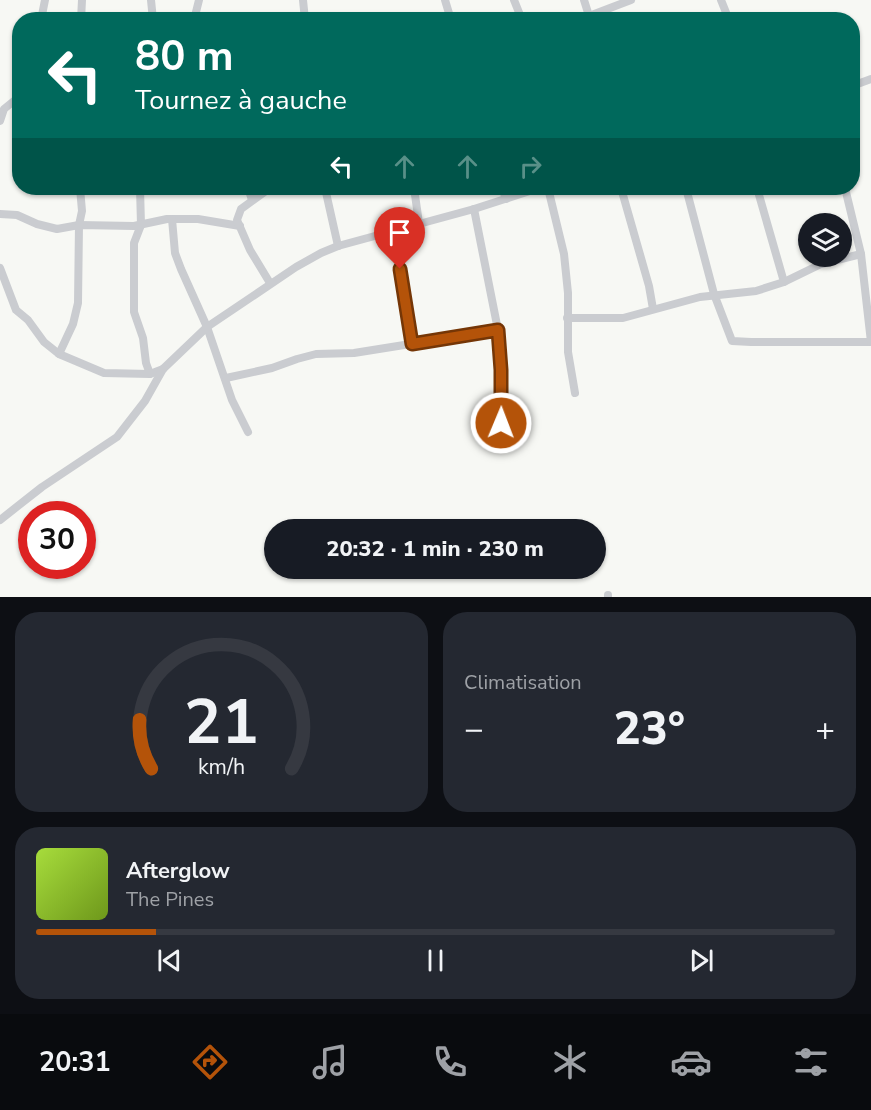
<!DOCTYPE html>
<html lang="fr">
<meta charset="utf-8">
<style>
body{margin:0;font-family:"Nunito Sans",sans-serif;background:#242831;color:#f1f3f6;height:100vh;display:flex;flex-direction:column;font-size:22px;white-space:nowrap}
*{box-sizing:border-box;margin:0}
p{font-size:20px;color:#9ea1a6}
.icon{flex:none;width:33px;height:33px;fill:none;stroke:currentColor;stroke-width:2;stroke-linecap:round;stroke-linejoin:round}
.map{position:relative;height:597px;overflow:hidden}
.details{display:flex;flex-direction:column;gap:15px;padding:15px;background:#0d0f14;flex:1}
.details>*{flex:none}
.guide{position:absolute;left:12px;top:12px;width:848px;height:183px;border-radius:24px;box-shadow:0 2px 4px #0004;background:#00695c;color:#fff;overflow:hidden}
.tools{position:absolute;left:798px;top:213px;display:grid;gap:12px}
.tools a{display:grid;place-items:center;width:54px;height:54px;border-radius:50%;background:#171b24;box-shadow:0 2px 4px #0004;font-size:30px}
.speed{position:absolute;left:18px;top:501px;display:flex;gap:12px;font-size:30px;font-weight:700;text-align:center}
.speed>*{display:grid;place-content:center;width:78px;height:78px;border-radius:50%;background:#171b24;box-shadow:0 2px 4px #0004;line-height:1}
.speed .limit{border:9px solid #d22;background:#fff;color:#111}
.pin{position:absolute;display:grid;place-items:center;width:51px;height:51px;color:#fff;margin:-62px -26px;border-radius:50% 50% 50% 0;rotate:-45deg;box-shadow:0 0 6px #0007}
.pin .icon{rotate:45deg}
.me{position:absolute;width:66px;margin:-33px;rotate:1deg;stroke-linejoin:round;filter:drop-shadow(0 0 4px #0008)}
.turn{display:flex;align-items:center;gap:21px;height:126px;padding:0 24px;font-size:27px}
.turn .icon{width:78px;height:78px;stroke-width:2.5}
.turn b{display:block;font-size:42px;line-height:51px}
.lanes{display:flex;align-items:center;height:57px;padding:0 24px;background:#0003;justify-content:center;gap:30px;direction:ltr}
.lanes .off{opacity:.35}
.big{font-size:45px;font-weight:800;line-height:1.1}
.details .card{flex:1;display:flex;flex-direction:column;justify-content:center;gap:9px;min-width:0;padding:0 21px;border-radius:24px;background:#242831}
.details .dial{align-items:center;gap:0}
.dial svg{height:156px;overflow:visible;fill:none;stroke:#363941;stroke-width:7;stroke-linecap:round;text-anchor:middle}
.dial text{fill:#f1f3f6;stroke:none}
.song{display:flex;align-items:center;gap:18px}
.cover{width:72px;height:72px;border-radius:9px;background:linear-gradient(135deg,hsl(80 70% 55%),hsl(80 70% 35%))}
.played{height:6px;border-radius:3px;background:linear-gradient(90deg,#b45309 15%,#363941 15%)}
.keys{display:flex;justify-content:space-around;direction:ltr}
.heat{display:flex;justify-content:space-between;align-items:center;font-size:33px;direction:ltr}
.details .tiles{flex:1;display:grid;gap:15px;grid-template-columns:1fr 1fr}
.card:last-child{grid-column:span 2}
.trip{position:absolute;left:264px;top:519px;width:342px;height:60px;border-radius:30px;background:#171b24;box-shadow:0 2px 4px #0004;font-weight:800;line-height:60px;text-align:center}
.tabs{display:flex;height:96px;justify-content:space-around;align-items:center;background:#090b0e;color:#9ea1a6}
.tabs .icon{width:42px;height:42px}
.tabs .active{color:#b45309}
.tabs b{font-size:27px;color:#f1f3f6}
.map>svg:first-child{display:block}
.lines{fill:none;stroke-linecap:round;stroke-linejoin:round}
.minor{stroke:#caccd0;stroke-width:8}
.route-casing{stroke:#753606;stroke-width:15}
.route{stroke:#b45309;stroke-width:10}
</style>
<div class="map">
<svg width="871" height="597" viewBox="0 0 871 597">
<rect width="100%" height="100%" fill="#f7f8f4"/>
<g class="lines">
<!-- minor -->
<g class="minor">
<path d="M151,0L153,20"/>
<path d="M303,0L305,20"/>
<path d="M445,0L451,20"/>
<path d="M514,0L522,20"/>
<path d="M584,0L590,19"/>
<path d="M721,0L729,20"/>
<path d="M589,16L631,0"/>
<path d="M41,20L45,0"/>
<path d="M81,20L82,0"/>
<path d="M194,20L199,0"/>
<path d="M852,86L871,79"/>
<path d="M0,121L4,109L20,96"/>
<path d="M140,188L141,225L134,243V312L143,338L146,363L150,374"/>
<path d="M248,188L252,200"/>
<path d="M325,188L338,246"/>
<path d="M414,188L419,223"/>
<path d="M502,188L506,199"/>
<path d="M548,188L564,254L568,293V352L575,393"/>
<path d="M621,188L649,286L653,309"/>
<path d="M686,188L714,294L732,341L751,342H871"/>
<path d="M757,188L784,282"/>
<path d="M845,188L861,254L871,342"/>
<path d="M474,209L498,330L501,370V423"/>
<path d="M0,214L17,215L37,224L57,229L79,225L134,226L167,219H198L240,226"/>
<path d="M172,219L175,253L181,269L207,327L232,400L248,432"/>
<path d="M391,232L402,282L412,344"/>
<path d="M0,268L16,310L28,320L44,342L59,354L104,373L150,374L163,369"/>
<path d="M270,283L250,250L237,220L241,209L270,188"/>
<path d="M567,318H623L700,297L756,291L784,282L821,264L861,254"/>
<path d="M59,354L73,324L78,303L79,225L82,211L80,188"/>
<path d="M226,378L272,368L297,359L316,354L354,353L498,330"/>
<path d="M0,520L42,487L117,437L145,401L163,369L207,327L296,267L321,253L338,246L474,209L539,188"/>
<path d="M608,597V595"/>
</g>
</g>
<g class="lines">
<defs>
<path id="route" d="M400,269L412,344L498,330L501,370V423"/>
</defs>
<!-- route casing -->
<use href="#route" class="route-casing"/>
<!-- route -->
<use href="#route" class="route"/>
</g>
</svg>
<div class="tools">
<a><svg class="icon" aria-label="layers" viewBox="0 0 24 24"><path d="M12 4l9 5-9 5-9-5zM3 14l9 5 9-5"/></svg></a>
</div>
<div class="speed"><div class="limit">30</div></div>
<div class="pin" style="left:400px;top:269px;background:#d93025"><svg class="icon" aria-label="arrive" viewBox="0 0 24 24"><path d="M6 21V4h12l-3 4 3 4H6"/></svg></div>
<svg class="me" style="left:501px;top:423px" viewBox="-20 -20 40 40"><circle r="17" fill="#b45309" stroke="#fff" stroke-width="3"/><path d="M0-11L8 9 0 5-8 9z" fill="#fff"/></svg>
<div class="trip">20:32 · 1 min · 230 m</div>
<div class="guide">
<div class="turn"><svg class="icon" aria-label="left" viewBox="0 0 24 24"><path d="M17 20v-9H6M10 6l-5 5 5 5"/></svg><div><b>80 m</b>Tournez à gauche</div></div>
<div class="lanes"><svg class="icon" aria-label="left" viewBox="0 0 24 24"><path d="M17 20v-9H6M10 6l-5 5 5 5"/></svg><svg class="icon off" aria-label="ahead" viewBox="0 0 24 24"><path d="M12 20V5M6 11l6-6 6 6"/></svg><svg class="icon off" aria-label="ahead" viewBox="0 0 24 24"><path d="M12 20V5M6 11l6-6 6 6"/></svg><svg class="icon off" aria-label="right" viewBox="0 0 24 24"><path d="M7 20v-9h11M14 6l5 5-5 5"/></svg></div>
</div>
</div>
<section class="details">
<div class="tiles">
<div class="card dial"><svg viewBox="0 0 100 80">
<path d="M14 69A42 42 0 1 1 86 69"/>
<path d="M14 69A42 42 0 0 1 8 44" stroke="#b45309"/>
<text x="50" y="56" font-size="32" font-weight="700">21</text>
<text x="50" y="72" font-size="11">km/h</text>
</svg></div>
<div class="card"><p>Climatisation</p>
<div class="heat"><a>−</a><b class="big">23°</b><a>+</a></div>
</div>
<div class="card">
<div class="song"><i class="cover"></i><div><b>Afterglow</b><p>The Pines</p></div></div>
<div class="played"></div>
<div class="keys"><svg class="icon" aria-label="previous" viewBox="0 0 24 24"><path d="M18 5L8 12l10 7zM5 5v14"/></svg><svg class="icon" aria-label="pause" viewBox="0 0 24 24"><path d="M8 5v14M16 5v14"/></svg><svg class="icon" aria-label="next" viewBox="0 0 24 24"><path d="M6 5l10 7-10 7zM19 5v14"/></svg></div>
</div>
</div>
</section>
<nav class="tabs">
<b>20:31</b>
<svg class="icon active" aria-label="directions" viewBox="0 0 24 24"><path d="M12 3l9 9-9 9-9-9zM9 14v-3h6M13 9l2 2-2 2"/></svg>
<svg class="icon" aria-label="music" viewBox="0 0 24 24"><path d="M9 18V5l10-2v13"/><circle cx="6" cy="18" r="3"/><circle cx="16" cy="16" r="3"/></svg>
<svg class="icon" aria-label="phone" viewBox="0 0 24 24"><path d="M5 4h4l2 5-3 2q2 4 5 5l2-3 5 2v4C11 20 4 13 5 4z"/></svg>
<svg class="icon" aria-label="climate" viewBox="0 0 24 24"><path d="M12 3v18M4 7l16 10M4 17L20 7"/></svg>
<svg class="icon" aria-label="car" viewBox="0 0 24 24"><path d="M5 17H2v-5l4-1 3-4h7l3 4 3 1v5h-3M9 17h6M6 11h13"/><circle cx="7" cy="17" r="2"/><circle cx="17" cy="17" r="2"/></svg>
<svg class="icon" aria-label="filters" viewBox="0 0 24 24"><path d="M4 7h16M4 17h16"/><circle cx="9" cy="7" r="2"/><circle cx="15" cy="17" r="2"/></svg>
</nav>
